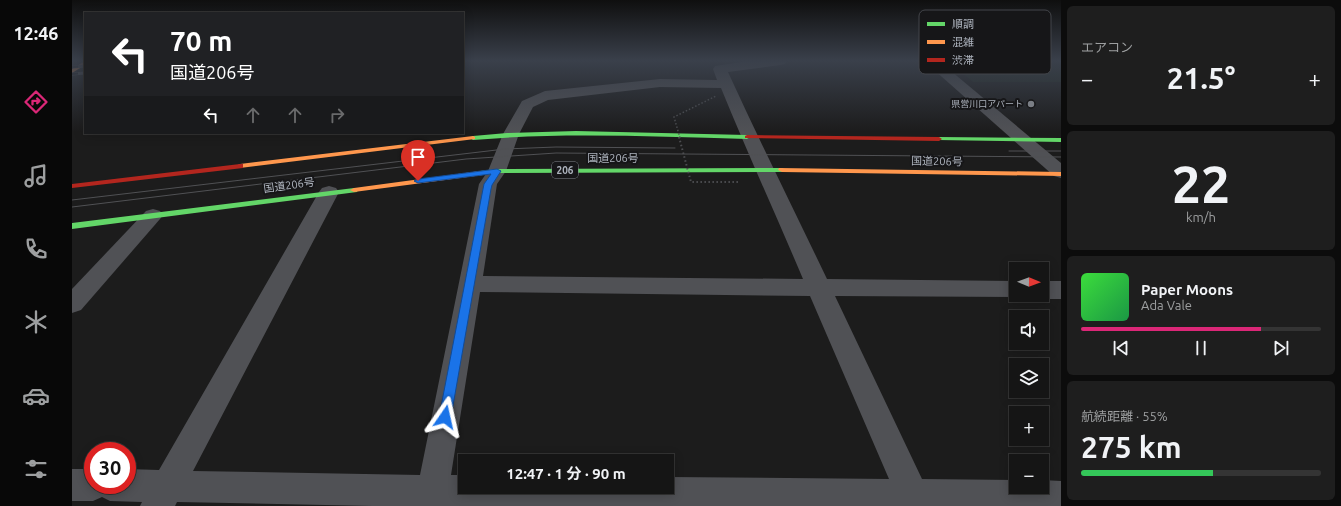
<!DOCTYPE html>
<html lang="ja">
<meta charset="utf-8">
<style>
body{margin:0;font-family:Ubuntu,"Noto Sans JP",sans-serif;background:#1e1e1e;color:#f1f3f6;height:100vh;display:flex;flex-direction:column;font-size:15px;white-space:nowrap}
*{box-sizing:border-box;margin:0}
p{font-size:13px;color:#9d9fa0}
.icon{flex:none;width:22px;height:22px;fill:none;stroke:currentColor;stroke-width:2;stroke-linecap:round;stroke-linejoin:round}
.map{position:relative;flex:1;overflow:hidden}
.side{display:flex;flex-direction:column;gap:6px;padding:6px;background:#0c0c0c;width:280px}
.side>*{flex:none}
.hud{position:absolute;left:12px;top:12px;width:380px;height:122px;border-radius:0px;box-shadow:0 2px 10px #0003,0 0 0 1px #343434;background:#202124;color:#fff;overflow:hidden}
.needle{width:26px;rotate:91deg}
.fabs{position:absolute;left:937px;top:262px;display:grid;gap:8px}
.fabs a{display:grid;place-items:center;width:40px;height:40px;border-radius:0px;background:#151515;box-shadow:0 2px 10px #0003,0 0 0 1px #343434;font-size:20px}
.speed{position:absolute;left:12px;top:442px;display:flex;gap:8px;font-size:20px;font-weight:700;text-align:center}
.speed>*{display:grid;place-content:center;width:52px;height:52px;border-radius:50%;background:#151515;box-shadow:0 2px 10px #0003,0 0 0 1px #343434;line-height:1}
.speed .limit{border:6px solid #d22;background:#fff;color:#111}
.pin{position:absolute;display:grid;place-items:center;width:34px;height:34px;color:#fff;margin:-41px -17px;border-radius:50% 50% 50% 0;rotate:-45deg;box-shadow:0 0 4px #0007}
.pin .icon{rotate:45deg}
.me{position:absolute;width:44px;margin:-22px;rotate:11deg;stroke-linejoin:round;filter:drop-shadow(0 0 3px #0008)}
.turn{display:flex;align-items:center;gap:14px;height:84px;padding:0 20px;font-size:18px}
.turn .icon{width:52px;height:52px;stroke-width:2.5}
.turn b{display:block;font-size:28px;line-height:34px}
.lanes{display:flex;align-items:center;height:38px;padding:0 20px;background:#0003;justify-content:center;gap:20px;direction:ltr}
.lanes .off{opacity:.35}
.big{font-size:30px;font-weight:700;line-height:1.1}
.side .widget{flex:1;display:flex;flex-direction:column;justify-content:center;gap:6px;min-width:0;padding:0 14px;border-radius:6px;background:#1e1e1e}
.side .dial{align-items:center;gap:0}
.dial b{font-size:52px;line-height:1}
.song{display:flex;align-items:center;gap:12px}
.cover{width:48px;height:48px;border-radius:6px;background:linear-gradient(135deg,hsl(120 70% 55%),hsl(140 70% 35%))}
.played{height:4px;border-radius:2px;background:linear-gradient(90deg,#db2777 75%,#343434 75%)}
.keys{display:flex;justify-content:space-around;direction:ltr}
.heat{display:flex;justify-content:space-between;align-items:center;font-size:22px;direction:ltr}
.charge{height:6px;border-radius:3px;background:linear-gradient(90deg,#34c759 55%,#343434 0)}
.trip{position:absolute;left:386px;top:454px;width:216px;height:40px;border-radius:0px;background:#151515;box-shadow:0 2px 10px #0003,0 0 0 1px #343434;font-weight:700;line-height:40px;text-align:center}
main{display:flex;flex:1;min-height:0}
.tab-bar{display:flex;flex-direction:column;width:72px;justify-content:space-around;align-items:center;background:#080808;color:#9d9fa0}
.tab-bar .icon{width:28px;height:28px}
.tab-bar .selected{color:#db2777}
.tab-bar b{font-size:18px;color:#f1f3f6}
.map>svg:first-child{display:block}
.green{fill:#1f2720}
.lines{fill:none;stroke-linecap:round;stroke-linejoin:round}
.street{fill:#505155;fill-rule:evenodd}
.fast{fill:#63d668;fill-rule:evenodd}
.slow{fill:#ff974d;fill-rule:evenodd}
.jam{fill:#b3261e;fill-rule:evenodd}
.tram{stroke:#505154;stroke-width:1}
.rail-casing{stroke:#505154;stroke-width:3}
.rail{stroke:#161618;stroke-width:2;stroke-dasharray:6;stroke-linecap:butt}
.path-bridge-far1{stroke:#4c4d50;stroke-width:1.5;stroke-dasharray:1.5 2;stroke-linecap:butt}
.path-bridge{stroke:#4c4d50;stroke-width:2;stroke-dasharray:1.5 2.5;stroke-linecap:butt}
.route{fill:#1a73e8;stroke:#114b97}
.poi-dot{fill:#7a7e85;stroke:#161618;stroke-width:1.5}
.labels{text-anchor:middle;stroke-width:4;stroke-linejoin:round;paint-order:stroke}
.far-poi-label{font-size:9px;fill:#adb3bd;stroke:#161618;text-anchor:end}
.shield{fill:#161618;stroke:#80848c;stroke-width:1}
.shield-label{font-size:10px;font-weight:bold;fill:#adb3bd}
.street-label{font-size:11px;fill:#adb3bd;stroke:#161618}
.key{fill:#161618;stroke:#43454a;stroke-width:1}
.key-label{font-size:11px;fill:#adb3bd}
</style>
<main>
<nav class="tab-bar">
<b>12:46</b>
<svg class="icon selected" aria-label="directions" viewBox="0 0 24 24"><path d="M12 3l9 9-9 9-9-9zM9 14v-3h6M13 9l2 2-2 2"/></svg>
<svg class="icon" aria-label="music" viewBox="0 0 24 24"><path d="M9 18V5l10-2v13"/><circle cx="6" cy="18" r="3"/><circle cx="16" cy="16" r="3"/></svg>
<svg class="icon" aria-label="phone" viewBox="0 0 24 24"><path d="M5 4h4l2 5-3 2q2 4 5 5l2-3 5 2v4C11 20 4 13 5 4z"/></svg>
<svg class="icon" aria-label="climate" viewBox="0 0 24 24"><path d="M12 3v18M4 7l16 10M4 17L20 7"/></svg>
<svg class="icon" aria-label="car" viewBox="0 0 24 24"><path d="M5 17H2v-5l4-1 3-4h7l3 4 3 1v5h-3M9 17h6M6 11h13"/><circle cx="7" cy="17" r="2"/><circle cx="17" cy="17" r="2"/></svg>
<svg class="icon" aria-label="filters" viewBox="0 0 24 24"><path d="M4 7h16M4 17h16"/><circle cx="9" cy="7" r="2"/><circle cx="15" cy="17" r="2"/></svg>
</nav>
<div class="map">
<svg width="989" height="506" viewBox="0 0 989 506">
<rect width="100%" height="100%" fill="#1c1c1c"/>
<!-- green -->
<path class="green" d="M875,61H989V82H901Z"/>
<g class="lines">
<!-- street -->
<g class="street">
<path d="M676,61H715L713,64L708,65L656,72C688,142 722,210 755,279L944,281V295H952L944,297L763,296L850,479L944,480V487H970V480L989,481V506H300L105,502L103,506H68L70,502L38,501L30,497L21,501H0V469H21V485H55V469L87,470L247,192L250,188L257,186L264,188L267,192L121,471L348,475L407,184L416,171L431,134L450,101L473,91L588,79L645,80L641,69L643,66ZM588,87L649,88C675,152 704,215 731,279L411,276L425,184L434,171L447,134L461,107L476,100ZM408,292L738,296L817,479L595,477V487H393V475H379Z"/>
<path d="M852,61H867L989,163V178L982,176Z"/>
<path d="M81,209L88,211L91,215L88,219L9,310L0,313V289L74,211Z"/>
<path d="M970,281H989V299H970L962,296L970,295Z"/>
</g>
<!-- fast -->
<g class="fast">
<path d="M504,131L675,135L678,137L675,139C583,137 492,132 401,140L398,138L401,136L435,133Z"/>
<path d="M867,137L989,138V142L865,140L864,139Z"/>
<path d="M710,168L714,170L713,172L425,173L408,175L404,173L408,171L425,169Z"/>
<path d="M282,188H285L286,190L285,192L0,229V223Z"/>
</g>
<!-- slow -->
<g class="slow">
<path d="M13,61V65L0,73V69Z"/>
<path d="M401,136L403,137V139L168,168L164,166L168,164Z"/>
<path d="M707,168L989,172V176L710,172L706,170Z"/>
<path d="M408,171H411V175L282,192L278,190L282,188Z"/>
</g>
<!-- jam -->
<g class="jam">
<path d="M675,135L867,137L870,139L867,141L673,138V136Z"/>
<path d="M168,164H171V168L0,188V184Z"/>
</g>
<!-- tram -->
<g class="tram">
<path d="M937,151H989"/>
<path d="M0,200L433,149L484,147L603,148"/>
<path d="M0,207L394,159L484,153L989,157"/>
</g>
<defs>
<g id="rail">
<path d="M0,67L13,66"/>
<path d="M0,74L13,73"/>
</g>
</defs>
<!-- rail casing -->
<use href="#rail" class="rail-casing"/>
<!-- rail -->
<use href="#rail" class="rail"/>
<!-- path-bridge-far1 -->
<path class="path-bridge-far1" d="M608,138L602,117L644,96"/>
<!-- path-bridge -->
<path class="path-bridge" d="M607,137L619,182H668"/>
</g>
<!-- sky -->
<linearGradient id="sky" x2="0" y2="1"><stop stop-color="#0f0f0f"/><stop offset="0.46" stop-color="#3a404b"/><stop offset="1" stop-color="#3a404b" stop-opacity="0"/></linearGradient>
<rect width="989" height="132" fill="url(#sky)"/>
<!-- route -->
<path class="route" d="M425,169L429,171L420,185L419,189L379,417L377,421L373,423L369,421L367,417L411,189L412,184L419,174L346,183L342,181L346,179Z"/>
<!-- markers -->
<circle class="poi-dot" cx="959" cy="104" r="4"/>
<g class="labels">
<!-- far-poi labels -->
<g class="far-poi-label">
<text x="951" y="107">県営川口アパート</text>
</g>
<!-- shield labels -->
<rect class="shield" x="480" y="162" width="26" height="16" rx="3"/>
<g class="shield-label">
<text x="493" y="174">206</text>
</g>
<!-- street labels -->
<g class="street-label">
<text x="541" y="162">国道206号</text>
<text transform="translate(865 161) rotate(1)" y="4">国道206号</text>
<text transform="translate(217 185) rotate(-8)" y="4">国道206号</text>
</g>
</g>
<!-- legend -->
<rect x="847" y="10" width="132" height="64" rx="6" class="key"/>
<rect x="855" y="22" width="18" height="4" fill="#63d668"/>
<rect x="855" y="40" width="18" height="4" fill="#ff974d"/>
<rect x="855" y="58" width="18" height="4" fill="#b3261e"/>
<g class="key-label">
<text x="880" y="28">順調</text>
<text x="880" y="46">混雑</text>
<text x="880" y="64">渋滞</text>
</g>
</svg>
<div class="fabs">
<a><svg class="needle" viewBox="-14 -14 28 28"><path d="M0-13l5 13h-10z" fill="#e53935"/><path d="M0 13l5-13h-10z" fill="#9d9fa0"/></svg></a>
<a><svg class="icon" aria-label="sound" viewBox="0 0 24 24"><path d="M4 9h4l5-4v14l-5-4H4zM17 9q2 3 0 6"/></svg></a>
<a><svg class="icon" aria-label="layers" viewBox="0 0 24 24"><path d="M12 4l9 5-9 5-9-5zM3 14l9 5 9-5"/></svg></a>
<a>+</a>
<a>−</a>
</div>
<div class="speed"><div class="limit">30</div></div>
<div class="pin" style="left:346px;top:181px;background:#d93025"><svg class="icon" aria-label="arrive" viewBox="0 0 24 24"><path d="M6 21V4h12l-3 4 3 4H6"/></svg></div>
<svg class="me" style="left:373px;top:417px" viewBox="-20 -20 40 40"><path d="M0-17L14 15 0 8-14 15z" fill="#1a73e8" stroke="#fff" stroke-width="4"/></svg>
<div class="trip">12:47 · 1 分 · 90 m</div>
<div class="hud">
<div class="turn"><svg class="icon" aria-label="left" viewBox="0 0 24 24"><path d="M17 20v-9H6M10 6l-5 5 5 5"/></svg><div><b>70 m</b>国道206号</div></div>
<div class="lanes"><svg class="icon" aria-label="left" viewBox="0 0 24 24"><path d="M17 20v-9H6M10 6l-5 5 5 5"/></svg><svg class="icon off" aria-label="ahead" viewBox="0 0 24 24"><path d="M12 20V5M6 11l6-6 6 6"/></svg><svg class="icon off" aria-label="ahead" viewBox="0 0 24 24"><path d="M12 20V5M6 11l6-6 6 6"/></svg><svg class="icon off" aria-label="right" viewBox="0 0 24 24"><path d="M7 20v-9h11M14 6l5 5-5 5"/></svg></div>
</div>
</div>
<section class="side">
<div class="widget"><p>エアコン</p>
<div class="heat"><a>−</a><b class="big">21.5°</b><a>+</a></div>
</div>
<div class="widget dial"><b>22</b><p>km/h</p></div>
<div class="widget">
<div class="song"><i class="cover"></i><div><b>Paper Moons</b><p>Ada Vale</p></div></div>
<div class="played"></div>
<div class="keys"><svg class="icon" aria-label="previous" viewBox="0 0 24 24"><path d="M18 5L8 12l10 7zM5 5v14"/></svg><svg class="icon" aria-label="pause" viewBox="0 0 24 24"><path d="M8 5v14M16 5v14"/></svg><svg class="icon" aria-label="next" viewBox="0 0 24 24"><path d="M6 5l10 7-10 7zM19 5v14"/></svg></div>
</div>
<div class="widget"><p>航続距離 · 55%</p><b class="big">275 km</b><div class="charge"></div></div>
</section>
</main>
